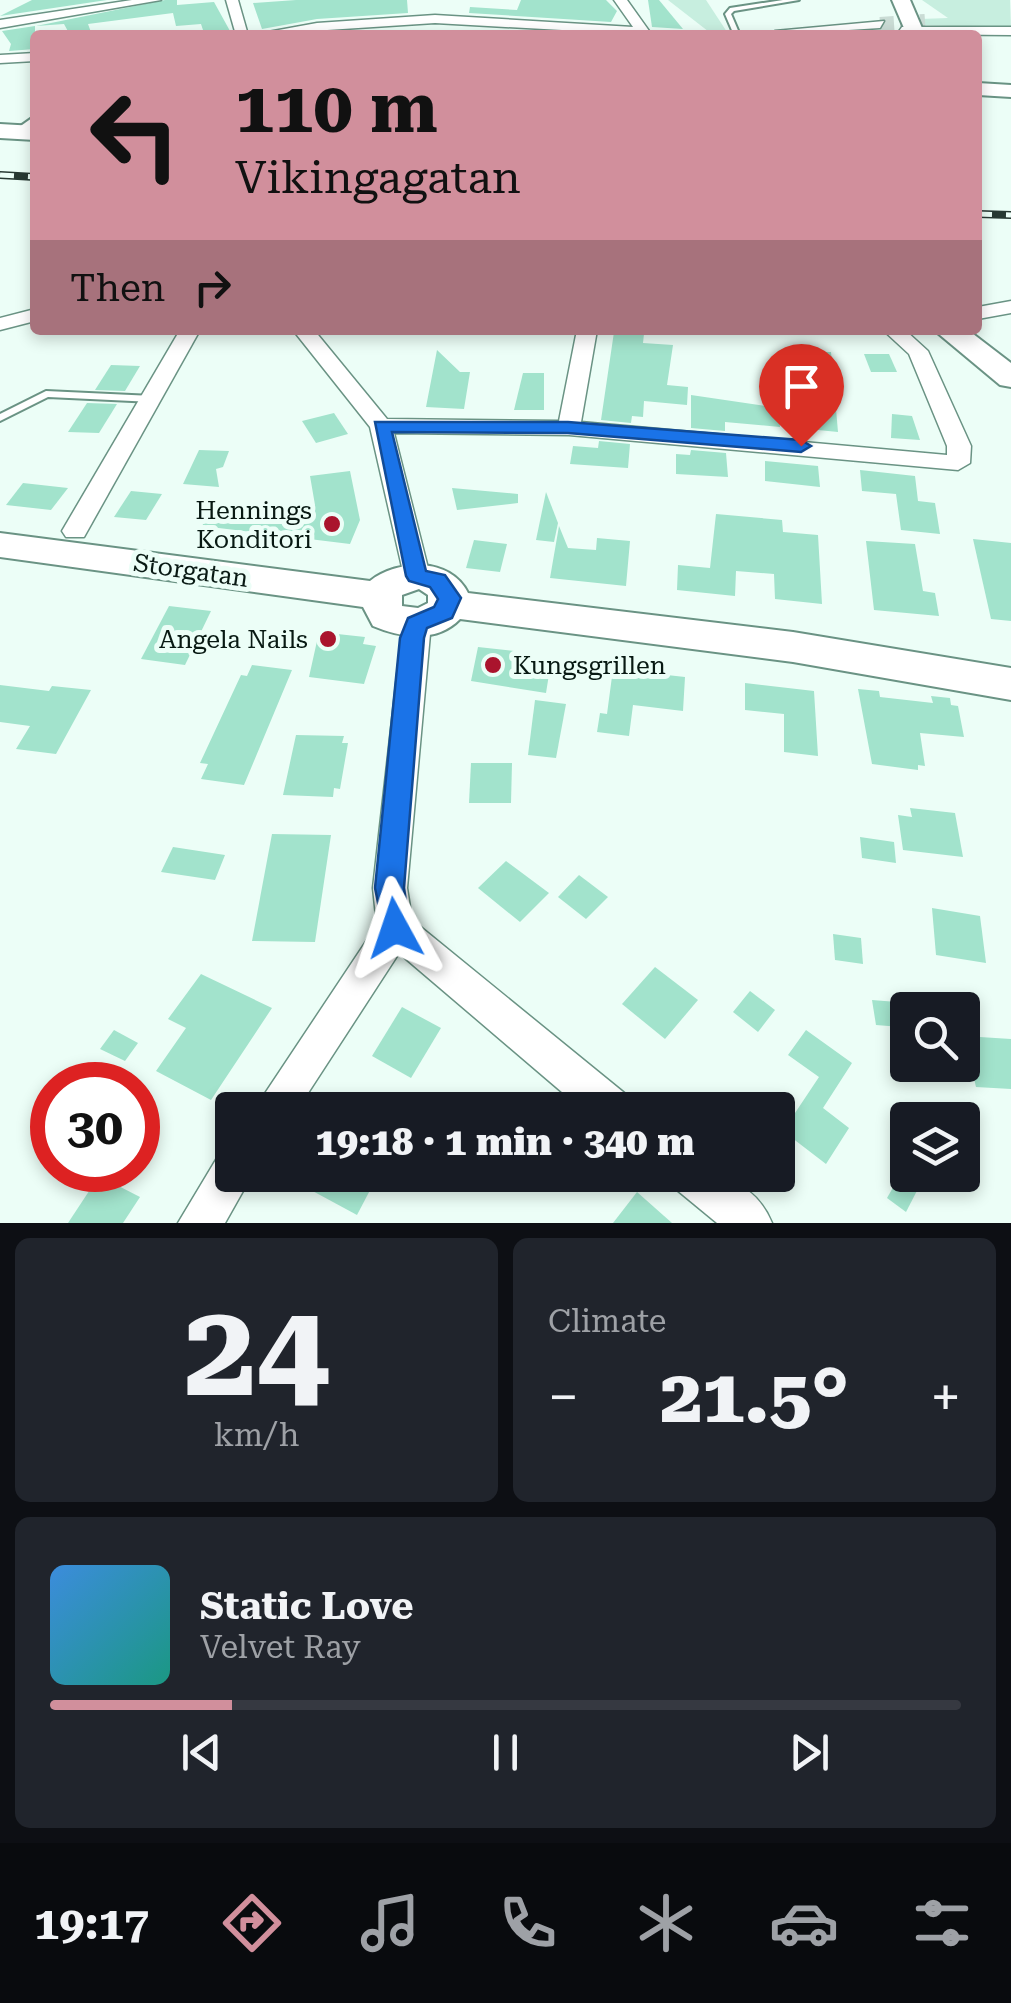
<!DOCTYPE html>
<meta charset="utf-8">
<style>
body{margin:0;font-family:"Roboto Serif",serif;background:#20242c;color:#f1f3f6;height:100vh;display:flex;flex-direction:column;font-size:38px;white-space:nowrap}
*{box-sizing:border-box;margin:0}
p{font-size:32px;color:#9ea1a6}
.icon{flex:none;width:55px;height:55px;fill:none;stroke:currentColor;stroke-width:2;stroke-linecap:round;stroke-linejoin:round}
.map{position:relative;height:1223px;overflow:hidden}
.drawer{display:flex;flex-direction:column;gap:15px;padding:15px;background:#0d0f14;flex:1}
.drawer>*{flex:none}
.banner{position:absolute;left:30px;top:30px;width:952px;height:305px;border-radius:10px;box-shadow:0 5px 15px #0003;background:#d18f9c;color:#111;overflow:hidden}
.fabs{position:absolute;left:890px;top:992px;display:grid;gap:20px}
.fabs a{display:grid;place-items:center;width:90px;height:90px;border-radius:10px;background:#171b24;box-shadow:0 5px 15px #0003;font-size:50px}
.speed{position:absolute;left:30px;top:1062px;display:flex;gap:20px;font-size:50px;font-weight:700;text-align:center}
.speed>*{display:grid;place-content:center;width:130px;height:130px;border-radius:50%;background:#171b24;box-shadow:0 5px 15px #0003;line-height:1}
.speed .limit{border:15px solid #d22;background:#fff;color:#111}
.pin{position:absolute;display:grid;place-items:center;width:85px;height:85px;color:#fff;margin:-102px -42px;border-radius:50% 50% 50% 0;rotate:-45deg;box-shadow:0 0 10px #0007}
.pin .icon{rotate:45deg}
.me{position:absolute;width:110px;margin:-55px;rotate:355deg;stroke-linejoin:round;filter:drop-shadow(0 0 8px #0008)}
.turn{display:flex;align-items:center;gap:35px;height:210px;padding:0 40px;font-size:45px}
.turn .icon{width:130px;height:130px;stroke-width:2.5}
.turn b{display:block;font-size:70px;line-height:85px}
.then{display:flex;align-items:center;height:95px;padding:0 40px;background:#0003;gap:20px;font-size:38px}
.big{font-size:75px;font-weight:800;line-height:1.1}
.drawer .tile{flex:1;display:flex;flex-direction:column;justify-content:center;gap:15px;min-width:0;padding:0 35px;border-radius:15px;background:#20242c}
.drawer .dial{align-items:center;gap:0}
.dial b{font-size:130px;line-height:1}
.song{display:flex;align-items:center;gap:30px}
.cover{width:120px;height:120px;border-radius:15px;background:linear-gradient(135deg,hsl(210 70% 55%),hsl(170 70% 35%))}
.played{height:10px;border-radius:5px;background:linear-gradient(90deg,#d18f9c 20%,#363941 20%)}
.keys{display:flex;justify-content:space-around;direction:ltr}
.heat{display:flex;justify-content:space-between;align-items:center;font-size:55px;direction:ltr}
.drawer .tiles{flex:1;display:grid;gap:15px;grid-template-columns:1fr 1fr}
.tile:last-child{grid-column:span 2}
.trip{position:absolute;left:215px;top:1092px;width:580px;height:100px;border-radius:10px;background:#171b24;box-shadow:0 5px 15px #0003;font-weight:800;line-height:100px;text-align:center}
.tab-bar{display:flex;height:160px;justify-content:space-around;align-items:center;background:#090b0e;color:#9ea1a6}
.tab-bar .icon{width:70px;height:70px}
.tab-bar .selected{color:#d18f9c}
.tab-bar b{font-size:45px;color:#f1f3f6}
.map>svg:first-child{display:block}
.green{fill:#c7eedf}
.building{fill:#a2e3cc}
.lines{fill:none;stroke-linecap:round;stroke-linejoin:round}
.street-tunnel{stroke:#cadcd5;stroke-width:14;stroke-dasharray:14 6;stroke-linecap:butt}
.lane-casing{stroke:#6a9384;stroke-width:4}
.street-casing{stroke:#6a9384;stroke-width:3}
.secondary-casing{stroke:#6a9384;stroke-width:4}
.lane{fill:#fff;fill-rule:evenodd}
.street{fill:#fff;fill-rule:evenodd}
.secondary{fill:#fff;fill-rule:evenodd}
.rail-casing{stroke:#283933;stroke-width:8}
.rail{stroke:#ecfef7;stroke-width:5;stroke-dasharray:14;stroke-linecap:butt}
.route{fill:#1a73e8;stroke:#114b97;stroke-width:2.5}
.poi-dot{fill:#aa142d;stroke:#ecfef7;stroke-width:4}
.labels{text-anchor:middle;stroke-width:10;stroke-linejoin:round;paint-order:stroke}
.poi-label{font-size:25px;fill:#081913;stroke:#ecfef7;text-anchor:end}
.street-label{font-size:25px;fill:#081913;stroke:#ecfef7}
</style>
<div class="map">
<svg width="1011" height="1223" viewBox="0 0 1011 1223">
<rect width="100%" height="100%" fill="#ecfef7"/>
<!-- green -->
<g class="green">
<path d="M668,0H706L729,35H713Z"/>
<path d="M922,0H1010L1011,28L923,25L920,19L948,18Z"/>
</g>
<!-- building -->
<g class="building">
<path d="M32,0H107L0,16Z"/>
<path d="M165,0H177V5L214,2L230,31L204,33L201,24L176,26L173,13L88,24L92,35H70L64,24L36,26Z"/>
<path d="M296,0H407L408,13L317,19L262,29L253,3Z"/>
<path d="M521,0H606L617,11L611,22L469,13L470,7L517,10Z"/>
<path d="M648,0H659L683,29L652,27Z"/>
<path d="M35,26V49L9,51L11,44L2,31Z"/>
<path d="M614,332L644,334L643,343L673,345L667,385L688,387L687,405L644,401L643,417L632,416L631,423L601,420Z"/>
<path d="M437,350L460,372H470L464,409L426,407Z"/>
<path d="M808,352H831L833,377L816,376Z"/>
<path d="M864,354H889L897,372H871Z"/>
<path d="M111,365L140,366L125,391L95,390Z"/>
<path d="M523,373H544V410H514Z"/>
<path d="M691,395L779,408L780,427L725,422V431L691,428Z"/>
<path d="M87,403L117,404L99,433L68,432Z"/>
<path d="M817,407L836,409L838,432L818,430Z"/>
<path d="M334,413L348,434L316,443L302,421Z"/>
<path d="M892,414L912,416L920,440L891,438Z"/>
<path d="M599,441L630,444L628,468L570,464L573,446L598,448Z"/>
<path d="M199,450L229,451L223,467L216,469L219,487L183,484Z"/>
<path d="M691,450L726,453L728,477L676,474V454L690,455Z"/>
<path d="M765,461L818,466L820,487L765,481Z"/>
<path d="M860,470L915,476L918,501L935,503L940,534L901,530L896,494L862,491Z"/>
<path d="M350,471L360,520L350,544L202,526L214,505L291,514L296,503L315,505L310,476Z"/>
<path d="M23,483L68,488L51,510L6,505Z"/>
<path d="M452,488L518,494V503L457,510Z"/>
<path d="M131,491L162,494L146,520L114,517Z"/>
<path d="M546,492L558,523L554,542L536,540Z"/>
<path d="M716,514L782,520L783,532L818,535L822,604L775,599L774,574L736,571L735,596L677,590L678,565L710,568Z"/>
<path d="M559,526L568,548L596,550L597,538L630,541L626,586L550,578Z"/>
<path d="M973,539L1011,543V621L991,619Z"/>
<path d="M474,540L507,544L500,572L466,568Z"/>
<path d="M866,541L915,544L923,591L935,593L939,616L874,610Z"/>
<path d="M169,606L211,611L185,665L141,659Z"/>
<path d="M319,632L365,637L363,644L376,646L364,684L309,677Z"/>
<path d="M478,647L514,651L513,658L551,662L546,693L471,681Z"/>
<path d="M252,665L292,670L244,785L201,779L208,764L200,763L241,675L247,676Z"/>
<path d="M613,669L685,677L683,711L633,705L629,736L597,732L600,713L607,714Z"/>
<path d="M745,683L814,691L818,756L784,752V714L745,710Z"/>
<path d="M0,685L49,691L52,686L91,690L56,754L16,749L30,726L0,722Z"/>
<path d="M858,689L879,691L880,697L933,703L931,696L950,698L951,705L958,706L964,737L920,733L925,766L918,765V770L872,764Z"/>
<path d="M535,700L566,704L556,758L528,755Z"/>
<path d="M296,735L344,736L342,743H348L340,789L334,788L333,797L283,795Z"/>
<path d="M471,763H512L511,803H469Z"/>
<path d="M910,808L955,813L963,857L903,850L898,815L912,817Z"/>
<path d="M272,834L331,835L315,942L252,941Z"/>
<path d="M860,837L894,842L896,863L862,858Z"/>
<path d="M173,847L225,855L215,880L161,872Z"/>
<path d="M506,861L549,893L520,922L478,888Z"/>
<path d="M579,875L608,897L586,919L558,897Z"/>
<path d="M932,908L980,916L986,963L936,955Z"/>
<path d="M833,934L861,938L863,964L835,960Z"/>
<path d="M655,967L698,1000L665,1039L622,1004Z"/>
<path d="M201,974L272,1008L211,1100L156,1071L186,1028L168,1019Z"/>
<path d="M750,991L775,1010L758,1032L733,1012Z"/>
<path d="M872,1000L897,1002L901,1027L876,1025Z"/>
<path d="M402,1007L441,1028L411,1078L372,1056Z"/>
<path d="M114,1030L138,1043L125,1061L100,1049Z"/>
<path d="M806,1030L852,1063L823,1108L849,1128L826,1164L783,1131L819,1077L788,1055Z"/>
<path d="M964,1036L1011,1039V1089L976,1087Z"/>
<path d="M903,1170L921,1183L906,1212L887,1198Z"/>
<path d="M283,1175H378L357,1215Z"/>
<path d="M99,1176L140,1197L123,1223H68Z"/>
<path d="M637,1192L672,1223H613Z"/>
</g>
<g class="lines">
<!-- street-tunnel -->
<path class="street-tunnel" d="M880,24L925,21"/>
<defs>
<g id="lane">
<path d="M783,0H799L734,11L731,14L740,35H734L725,14L730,8Z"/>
<path d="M32,118H35V123L21,134H15V130Z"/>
<path d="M46,391L153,396L159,399L153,402L48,397L0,421V414Z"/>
</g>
<g id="street">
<path d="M132,0H161L0,28V20Z"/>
<path d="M226,0H238L248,35H236Z"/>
<path d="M614,0H627L652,35L435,23L251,35L317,23L435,15L633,27Z"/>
<path d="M884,21L880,28L769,35L775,31Z"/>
<path d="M902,27H1011V35L897,34Z"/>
<path d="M35,53V61L0,63V55Z"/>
<path d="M1011,301V313L978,319V307Z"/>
<path d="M35,309V321L0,330V318Z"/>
<path d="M180,330H200L84,537H66L62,531Z"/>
<path d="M293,330H314L387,419L559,421L577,330H597L581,422L947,455V446L909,354L883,330H905L928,351L971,446L970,463L958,470L569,435L394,433L430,576L417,585L404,576L370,427Z"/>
<path d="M417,613L431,623L407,888L412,920L628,1096L634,1110H583L399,953L297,1110H254L377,925L373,888L403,623Z"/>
<path d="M232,1152V1175H252L225,1223H178L217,1158Z"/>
<path d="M671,1175C715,1175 752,1176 772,1223H717L677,1190Z"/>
</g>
<g id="secondary">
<path d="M892,0H910L925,35H907Z"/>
<path d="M978,83L1011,85V97L978,95Z"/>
<path d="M0,124L35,126V140L0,138Z"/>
<path d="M934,330H968L1011,363V387L1000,385Z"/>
<path d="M0,533L370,581C398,559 450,557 468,593L793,632L1011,668V700L793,662L460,619C437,643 401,638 373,626L363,607L0,557ZM419,589L428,595V603L418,608L402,606V595Z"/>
</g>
</defs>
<!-- lane casing -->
<use href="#lane" class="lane-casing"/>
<!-- street casing -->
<use href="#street" class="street-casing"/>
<!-- secondary casing -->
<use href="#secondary" class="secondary-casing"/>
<!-- lane -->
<use href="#lane" class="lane"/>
<!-- street -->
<use href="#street" class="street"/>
<!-- secondary -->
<use href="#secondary" class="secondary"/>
<defs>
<g id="rail">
<path d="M0,175L35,177"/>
<path d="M978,214L1011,215"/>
</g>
</defs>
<!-- rail casing -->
<use href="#rail" class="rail-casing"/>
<!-- rail -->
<use href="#rail" class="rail"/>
</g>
<!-- route -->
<path class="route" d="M375,422H568L801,440L811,446L801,452L568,433L392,432L426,571L445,575L461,598L452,618L427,628L424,638L404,888L410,928L406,937L395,941L385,937L375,888L400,638L408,618L434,607L438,599L430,587L409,581L406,576Z"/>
<!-- markers -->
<g class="poi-dot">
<circle cx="332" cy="524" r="10"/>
<circle cx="328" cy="639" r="10"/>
<circle cx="493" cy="665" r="10"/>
</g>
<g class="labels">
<!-- poi labels -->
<g class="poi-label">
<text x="312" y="519">Hennings<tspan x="312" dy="29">Konditori</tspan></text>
<text x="308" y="648">Angela Nails</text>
<text x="513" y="674" text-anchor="start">Kungsgrillen</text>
</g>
<!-- street labels -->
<g class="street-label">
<text transform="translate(191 570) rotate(8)" y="9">Storgatan</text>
</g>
</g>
</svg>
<div class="fabs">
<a><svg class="icon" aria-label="search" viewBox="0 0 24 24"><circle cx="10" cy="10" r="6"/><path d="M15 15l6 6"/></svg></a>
<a><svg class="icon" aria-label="layers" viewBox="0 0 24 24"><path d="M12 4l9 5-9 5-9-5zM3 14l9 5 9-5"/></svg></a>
</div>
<div class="speed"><div class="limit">30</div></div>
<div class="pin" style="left:801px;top:446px;background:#d93025"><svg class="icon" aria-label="arrive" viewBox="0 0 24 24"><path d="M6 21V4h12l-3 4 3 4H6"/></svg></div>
<svg class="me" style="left:395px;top:928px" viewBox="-20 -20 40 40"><path d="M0-17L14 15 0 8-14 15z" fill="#1a73e8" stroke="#fff" stroke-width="4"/></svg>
<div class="trip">19:18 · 1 min · 340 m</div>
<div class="banner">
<div class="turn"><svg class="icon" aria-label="left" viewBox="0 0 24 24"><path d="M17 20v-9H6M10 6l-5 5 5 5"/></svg><div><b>110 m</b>Vikingagatan</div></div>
<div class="then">Then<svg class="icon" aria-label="right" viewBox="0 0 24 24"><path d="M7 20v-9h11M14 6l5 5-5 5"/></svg></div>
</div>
</div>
<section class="drawer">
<div class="tiles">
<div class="tile dial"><b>24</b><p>km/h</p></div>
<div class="tile"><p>Climate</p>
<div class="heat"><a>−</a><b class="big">21.5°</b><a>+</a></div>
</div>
<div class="tile">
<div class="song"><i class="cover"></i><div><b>Static Love</b><p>Velvet Ray</p></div></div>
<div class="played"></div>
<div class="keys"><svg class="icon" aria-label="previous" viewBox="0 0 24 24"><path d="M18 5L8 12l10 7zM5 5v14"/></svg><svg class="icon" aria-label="pause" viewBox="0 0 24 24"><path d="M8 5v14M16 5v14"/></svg><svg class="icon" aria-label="next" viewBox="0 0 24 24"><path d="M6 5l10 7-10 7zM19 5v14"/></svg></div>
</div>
</div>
</section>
<nav class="tab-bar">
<b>19:17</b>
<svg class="icon selected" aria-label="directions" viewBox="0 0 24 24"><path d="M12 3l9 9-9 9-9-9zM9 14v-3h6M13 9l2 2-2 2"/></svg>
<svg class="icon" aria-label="music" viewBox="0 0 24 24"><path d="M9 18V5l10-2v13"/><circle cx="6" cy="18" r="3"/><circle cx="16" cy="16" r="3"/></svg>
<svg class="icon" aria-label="phone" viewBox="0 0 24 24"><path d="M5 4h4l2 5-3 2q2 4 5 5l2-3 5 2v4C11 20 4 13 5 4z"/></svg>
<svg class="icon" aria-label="climate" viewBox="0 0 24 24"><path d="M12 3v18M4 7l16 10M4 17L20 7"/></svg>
<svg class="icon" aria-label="car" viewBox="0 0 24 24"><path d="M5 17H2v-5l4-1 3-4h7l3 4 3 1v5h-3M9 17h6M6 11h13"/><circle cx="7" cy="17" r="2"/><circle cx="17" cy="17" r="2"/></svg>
<svg class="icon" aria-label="filters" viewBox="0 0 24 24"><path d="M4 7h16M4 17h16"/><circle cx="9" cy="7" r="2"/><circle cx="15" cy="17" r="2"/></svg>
</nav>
